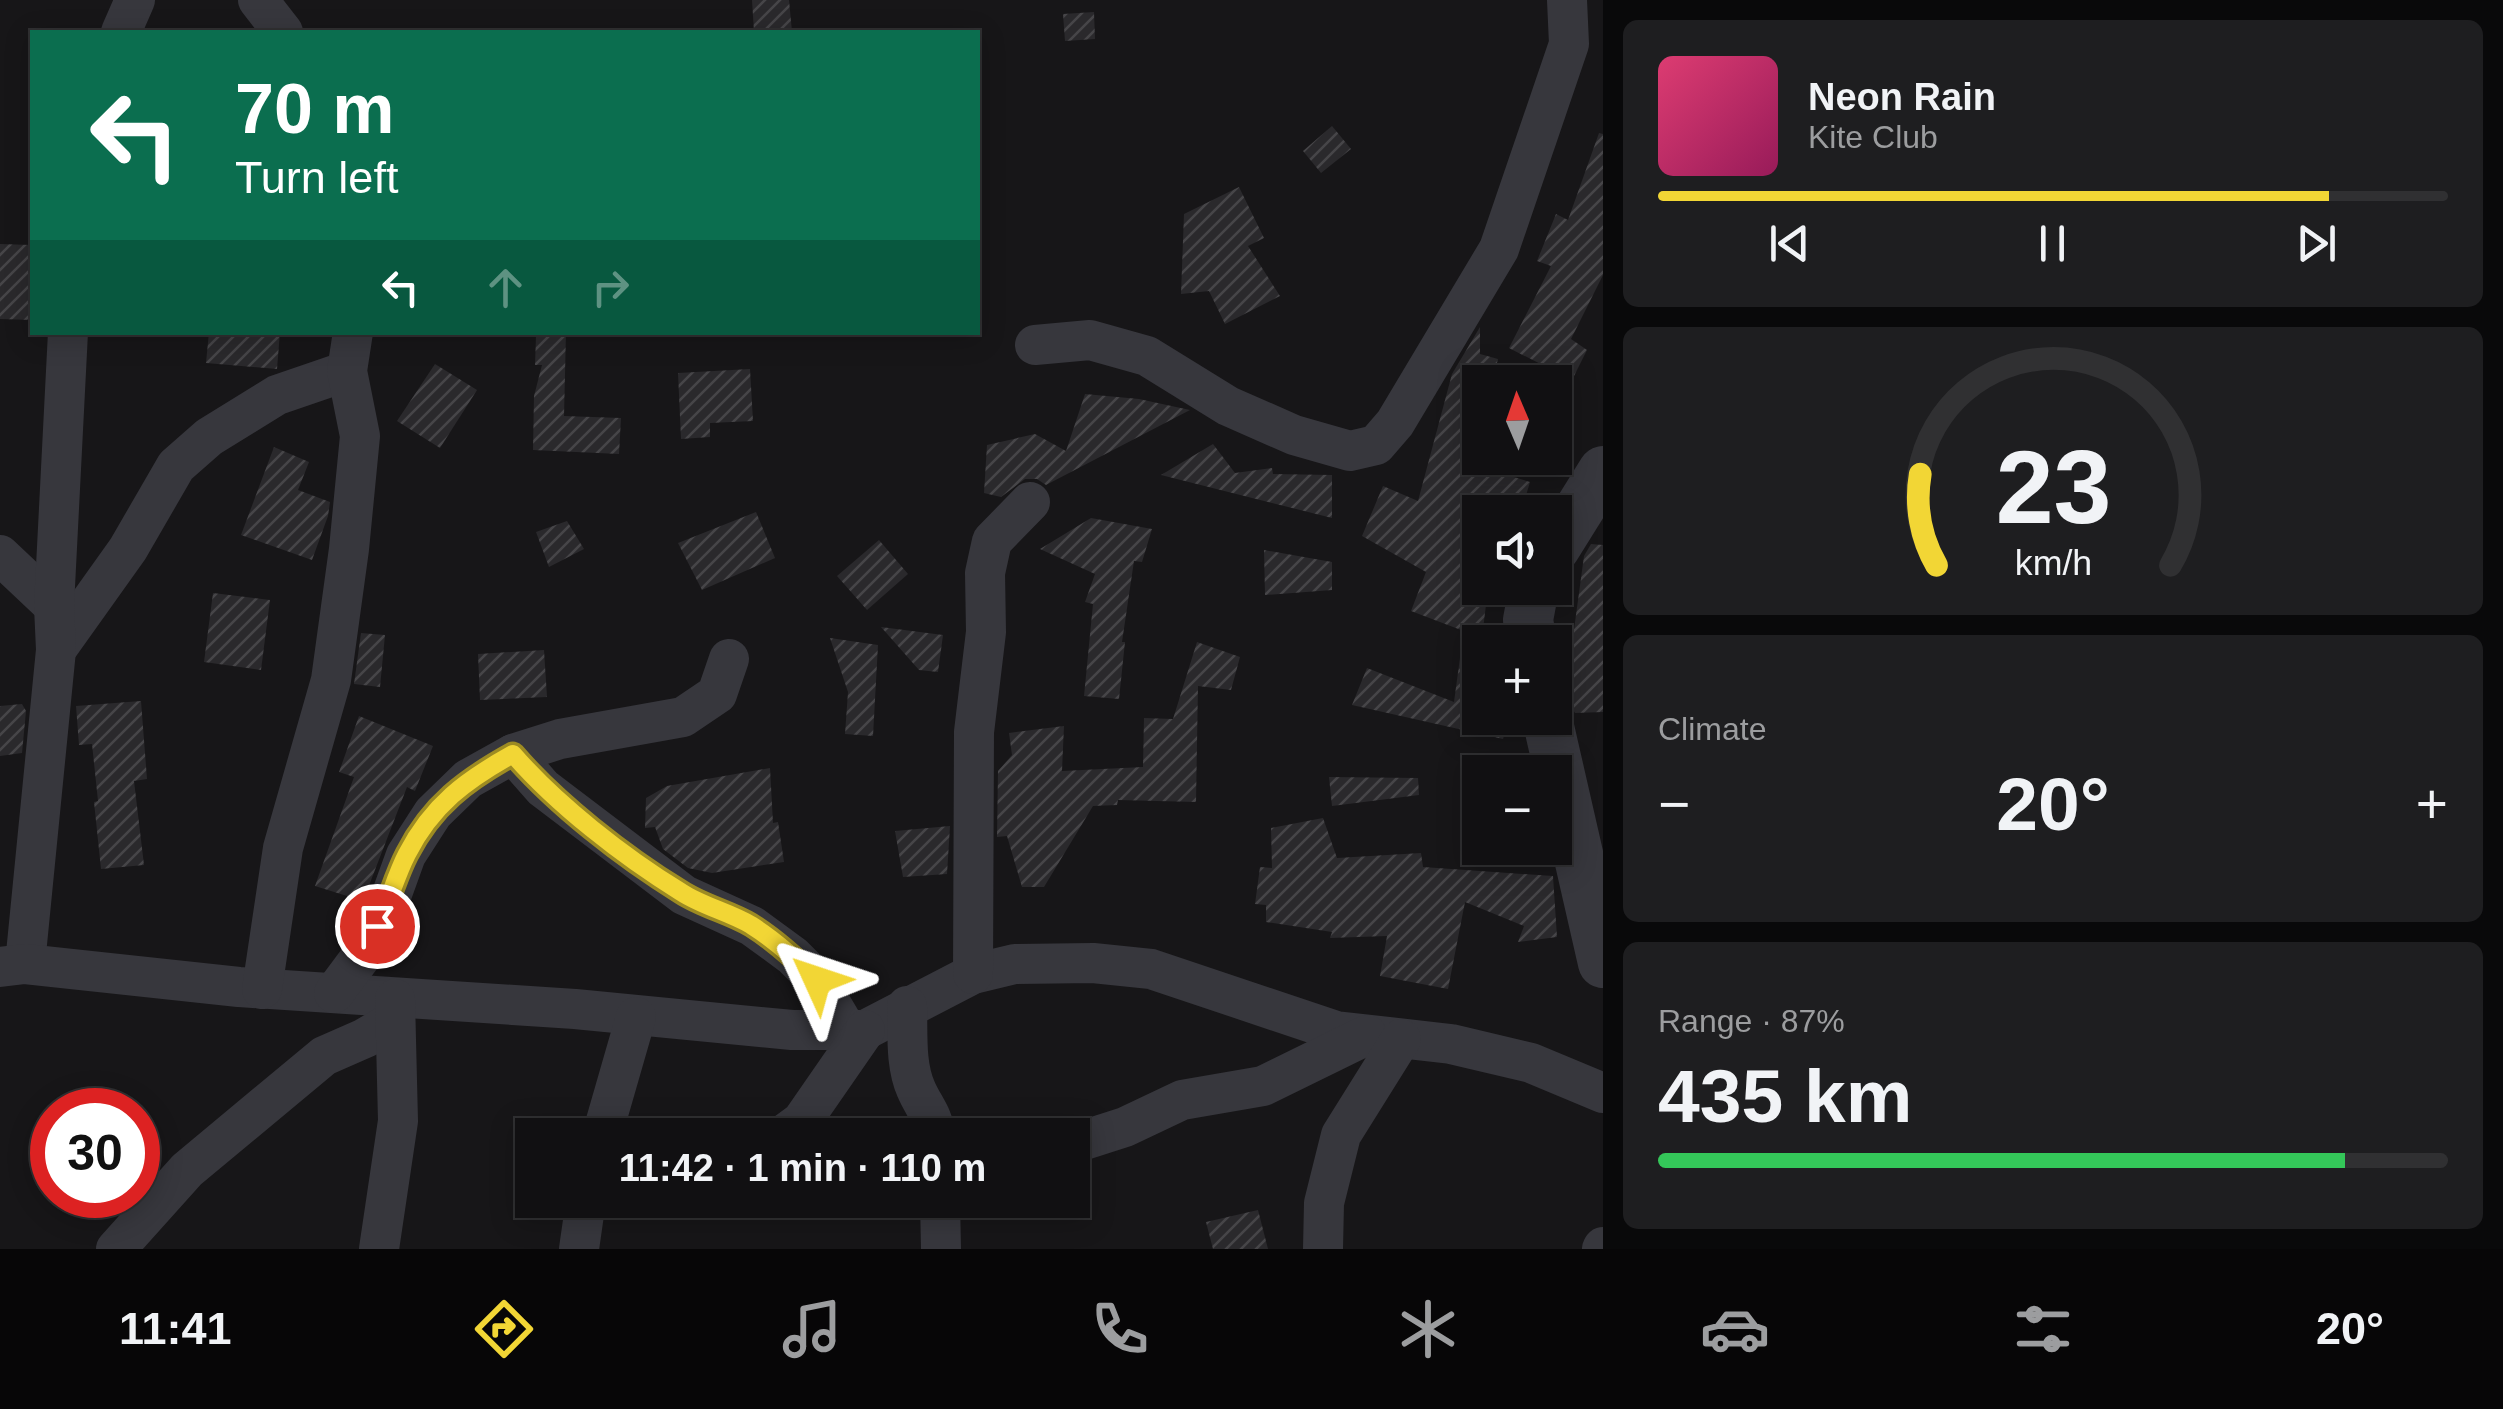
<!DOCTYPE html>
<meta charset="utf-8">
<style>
body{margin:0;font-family:Arial,sans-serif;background:#1e1e20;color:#f1f3f6;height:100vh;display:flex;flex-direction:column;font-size:38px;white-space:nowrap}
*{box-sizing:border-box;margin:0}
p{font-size:32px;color:#9c9d9f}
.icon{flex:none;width:55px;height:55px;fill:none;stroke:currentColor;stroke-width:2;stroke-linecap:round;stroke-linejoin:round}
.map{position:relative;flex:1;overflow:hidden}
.details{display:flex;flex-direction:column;gap:20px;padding:20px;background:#09090a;width:900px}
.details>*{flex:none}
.banner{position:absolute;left:30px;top:30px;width:950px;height:305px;border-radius:0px;box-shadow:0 5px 25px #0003,0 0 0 2px #303032;background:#0b6e4f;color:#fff;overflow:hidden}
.needle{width:65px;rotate:358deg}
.controls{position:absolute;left:1462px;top:365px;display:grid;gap:20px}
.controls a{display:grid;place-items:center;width:110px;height:110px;border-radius:0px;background:#111012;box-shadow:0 5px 25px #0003,0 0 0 2px #303032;font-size:50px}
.speed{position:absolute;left:30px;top:1088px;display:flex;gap:20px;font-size:50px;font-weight:700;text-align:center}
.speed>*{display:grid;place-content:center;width:130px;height:130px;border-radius:50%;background:#111012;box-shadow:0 5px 25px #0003,0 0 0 2px #303032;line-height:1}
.speed .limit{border:15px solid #d22;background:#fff;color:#111}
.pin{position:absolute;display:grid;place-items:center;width:85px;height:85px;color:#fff;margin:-42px;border:5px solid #fff;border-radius:50%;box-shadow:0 2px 10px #0007}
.me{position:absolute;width:110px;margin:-55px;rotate:312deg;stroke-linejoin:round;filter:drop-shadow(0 0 8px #0008)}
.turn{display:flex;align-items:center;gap:35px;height:210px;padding:0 40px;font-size:45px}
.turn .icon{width:130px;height:130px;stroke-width:2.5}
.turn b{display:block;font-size:70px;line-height:85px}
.lanes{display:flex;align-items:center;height:95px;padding:0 40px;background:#0003;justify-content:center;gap:50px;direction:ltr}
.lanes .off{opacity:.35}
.big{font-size:75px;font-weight:700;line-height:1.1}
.details .tile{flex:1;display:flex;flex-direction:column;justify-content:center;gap:15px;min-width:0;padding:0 35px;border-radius:15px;background:#1e1e20}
.details .dial{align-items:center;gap:0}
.dial svg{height:260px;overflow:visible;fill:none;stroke:#303032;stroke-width:7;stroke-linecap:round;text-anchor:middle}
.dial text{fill:#f1f3f6;stroke:none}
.song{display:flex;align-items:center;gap:30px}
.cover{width:120px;height:120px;border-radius:15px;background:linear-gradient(135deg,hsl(340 70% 55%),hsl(330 70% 35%))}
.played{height:10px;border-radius:5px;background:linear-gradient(90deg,#f2d635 85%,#303032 85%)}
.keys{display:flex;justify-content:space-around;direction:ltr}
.heat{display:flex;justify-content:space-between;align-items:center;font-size:55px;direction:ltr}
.charge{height:15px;border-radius:8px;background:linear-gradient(90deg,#34c759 87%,#303032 0)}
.trip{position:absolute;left:515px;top:1118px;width:575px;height:100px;border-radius:0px;background:#111012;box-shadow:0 5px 25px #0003,0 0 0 2px #303032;font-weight:700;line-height:100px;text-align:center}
.dock{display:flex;height:160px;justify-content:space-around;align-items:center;background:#070607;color:#9c9d9f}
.dock .icon{width:70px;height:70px}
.dock .current{color:#f2d635}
.dock b{font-size:45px;color:#f1f3f6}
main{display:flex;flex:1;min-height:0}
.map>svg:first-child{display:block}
.building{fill:url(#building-hatch)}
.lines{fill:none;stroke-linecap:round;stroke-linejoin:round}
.minor{stroke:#37373d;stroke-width:40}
.tertiary{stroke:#37373d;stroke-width:50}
.route-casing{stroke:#9d8b22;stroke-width:25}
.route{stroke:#f2d635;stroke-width:18}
</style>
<main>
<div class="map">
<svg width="1603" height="1249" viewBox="0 0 1603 1249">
<defs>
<pattern id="building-hatch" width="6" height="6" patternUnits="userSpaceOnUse" patternTransform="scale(2.5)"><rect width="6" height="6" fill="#2a292c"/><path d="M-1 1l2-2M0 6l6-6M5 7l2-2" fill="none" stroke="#464548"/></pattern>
</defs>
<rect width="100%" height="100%" fill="#171618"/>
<!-- building -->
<g class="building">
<path d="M752,0H789L792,32H754Z"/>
<path d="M1094,12L1095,39L1065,41L1063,14Z"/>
<path d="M1332,126L1351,149L1321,173L1303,151Z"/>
<path d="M1599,133L1603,134V275L1571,339L1587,350L1572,380L1509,348L1551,266L1537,261L1556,214L1568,220Z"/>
<path d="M1239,187L1264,238L1248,246L1280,296L1225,324L1209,291L1181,294L1184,214Z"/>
<path d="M0,244L32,245V320L0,319Z"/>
<path d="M1480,327V354L1498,359L1492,382H1480V433L1472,464L1530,482L1521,512H1480V588H1488L1482,638L1411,611L1426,572L1362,536L1383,486L1418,501L1452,374Z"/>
<path d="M209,332H280L277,369L206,363Z"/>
<path d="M549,332H566L564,416L621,418L619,454L533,450L534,396L542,365H535L536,336H549Z"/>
<path d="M435,364L477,390L440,448L397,421Z"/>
<path d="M750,369L753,421L710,423V437L681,439L678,373Z"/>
<path d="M1085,394L1139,399L1190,410L1046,485L1037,479H1025L1001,497L984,493L987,445L1035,434L1066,451Z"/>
<path d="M1213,444L1235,473L1272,468L1273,474L1332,475V518L1161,475Z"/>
<path d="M274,447L309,462L298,490L330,502L328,516L312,560L241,535Z"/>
<path d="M756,512L775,558L702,590L678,543Z"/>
<path d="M1091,518L1152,529L1142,562L1134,561L1122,642H1125L1119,699L1084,696L1093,604L1085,602L1095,574L1040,549Z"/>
<path d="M567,521L584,549L549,567L536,532Z"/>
<path d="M879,540L908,574L867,610L837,576Z"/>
<path d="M1591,544L1603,545V712L1575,713L1564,696L1561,637H1573L1584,556Z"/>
<path d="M1264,550L1332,562V590L1265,595Z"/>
<path d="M213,593L270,600L261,670L204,662Z"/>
<path d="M881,627L943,635L938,672L919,670Z"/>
<path d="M361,633L385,635L380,687L354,684Z"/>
<path d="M830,638L878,645L873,736L845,734L848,692Z"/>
<path d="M1197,642L1240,657L1231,690L1198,686L1196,802L1118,800L1117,805L1093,806L1044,887H1022L1007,836L997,837L998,771L1012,755L1009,733L1064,726L1062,771L1143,767L1144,718L1173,719Z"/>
<path d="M1462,643L1480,645V718H1493L1508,723L1503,739L1352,705L1367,668L1454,702Z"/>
<path d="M544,650L547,697L480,700L478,654Z"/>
<path d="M141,701L147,779L134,781L144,865L101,869L94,802L98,801L92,744L79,745L76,706Z"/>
<path d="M22,704L26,711L22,753L0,756V706Z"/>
<path d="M359,716L433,746L415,791L407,787L363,901L315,886L354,777L339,772Z"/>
<path d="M770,768L773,823L778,822L784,862L712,873L688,868L663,849L655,827L645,828L646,798L667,786Z"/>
<path d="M1329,777L1418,778L1419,795L1332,806Z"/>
<path d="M1323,818L1337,858L1421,853L1423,867L1553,876L1557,937L1518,942L1524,926L1465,902L1448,989L1380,976L1387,936L1330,938L1332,932L1266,922V905L1255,904L1260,867L1272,868L1271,828Z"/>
<path d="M950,826L947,874L903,877L895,831Z"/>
<path d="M1258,1210L1268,1249H1213L1206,1222Z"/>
</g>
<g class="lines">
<!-- minor -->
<g class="minor">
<path d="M258,0L283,32"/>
<path d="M121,32L135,0"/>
<path d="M1035,345L1090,340L1147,356L1228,406L1294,435L1350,451L1376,445L1395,423L1499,249L1569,44L1567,0"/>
<path d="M0,555L54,606"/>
<path d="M56,650L128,549L176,466L209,437L277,395L347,371"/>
<path d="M513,754L543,788L684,895L752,926L793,956L817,980L846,1029"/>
<path d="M25,964L56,650L54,606L68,332"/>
<path d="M0,967L25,964L239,987L575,1009L792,1030H865L973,974L1015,964L1093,963L1151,969L1336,1031L1451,1044L1531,1063L1603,1093"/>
<path d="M973,974L974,732L986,632L985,573L992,541L1030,502"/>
<path d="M262,989L283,848L331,680L349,549L360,436L347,371L353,332"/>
<path d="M334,993L366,950L389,902L406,855L433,813L468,779L513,754L560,739L683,717L717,694L729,659"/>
<path d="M907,1006C908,1033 905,1064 916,1089C923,1106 934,1116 935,1135"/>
<path d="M602,1135L636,1017"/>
<path d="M783,1135L802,1121L865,1030"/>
<path d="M1072,1144L1125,1127L1182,1100L1263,1086L1367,1035"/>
<path d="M940,1200L941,1249"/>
<path d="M116,1249L187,1170L324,1056L365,1038L395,1020"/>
<path d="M379,1249L398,1121L395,999"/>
<path d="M579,1249L586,1200"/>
<path d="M1323,1249L1324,1203L1341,1135L1401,1039"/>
<path d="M1602,1249L1603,1247"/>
</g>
<!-- tertiary -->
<g class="tertiary">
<path d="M1555,548L1603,471"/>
<path d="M1532,642L1528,620L1534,588"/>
<path d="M1547,718L1603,963"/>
</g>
</g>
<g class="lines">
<defs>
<path id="route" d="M377,926C389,903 395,877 407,854C432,805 466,780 513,754C556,804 624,857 681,892C702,906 729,912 751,925C775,940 797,960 817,980"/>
</defs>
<!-- route casing -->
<use href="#route" class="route-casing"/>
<!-- route -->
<use href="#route" class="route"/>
</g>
</svg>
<div class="controls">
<a><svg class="needle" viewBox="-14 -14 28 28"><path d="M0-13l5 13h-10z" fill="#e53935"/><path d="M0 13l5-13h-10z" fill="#9c9d9f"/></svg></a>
<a><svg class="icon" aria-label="sound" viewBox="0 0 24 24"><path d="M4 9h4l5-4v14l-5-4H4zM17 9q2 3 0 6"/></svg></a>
<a>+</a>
<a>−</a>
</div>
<div class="speed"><div class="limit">30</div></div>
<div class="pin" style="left:377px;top:926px;background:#d93025"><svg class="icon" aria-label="arrive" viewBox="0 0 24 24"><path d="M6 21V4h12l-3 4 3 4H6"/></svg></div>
<svg class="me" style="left:817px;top:980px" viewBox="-20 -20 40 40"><path d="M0-17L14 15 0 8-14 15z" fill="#f2d635" stroke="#fff" stroke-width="4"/></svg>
<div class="trip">11:42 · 1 min · 110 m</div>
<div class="banner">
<div class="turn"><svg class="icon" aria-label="left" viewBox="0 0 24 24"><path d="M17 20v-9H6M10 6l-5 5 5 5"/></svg><div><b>70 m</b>Turn left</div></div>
<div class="lanes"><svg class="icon" aria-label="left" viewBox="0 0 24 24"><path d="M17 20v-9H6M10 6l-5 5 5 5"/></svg><svg class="icon off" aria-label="ahead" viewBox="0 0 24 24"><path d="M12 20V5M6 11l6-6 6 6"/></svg><svg class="icon off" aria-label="right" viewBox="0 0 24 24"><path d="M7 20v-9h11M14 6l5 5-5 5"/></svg></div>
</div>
</div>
<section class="details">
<div class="tile">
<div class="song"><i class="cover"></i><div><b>Neon Rain</b><p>Kite Club</p></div></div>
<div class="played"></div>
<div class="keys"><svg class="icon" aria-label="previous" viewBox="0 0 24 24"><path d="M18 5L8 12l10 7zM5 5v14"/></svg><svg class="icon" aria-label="pause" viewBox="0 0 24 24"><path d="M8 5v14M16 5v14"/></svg><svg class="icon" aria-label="next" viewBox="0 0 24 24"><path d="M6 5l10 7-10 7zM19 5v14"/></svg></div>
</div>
<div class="tile dial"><svg viewBox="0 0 100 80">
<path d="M14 69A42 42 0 1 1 86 69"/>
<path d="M14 69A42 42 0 0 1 9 41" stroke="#f2d635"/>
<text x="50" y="56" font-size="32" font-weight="700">23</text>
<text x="50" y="72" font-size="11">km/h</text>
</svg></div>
<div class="tile"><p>Climate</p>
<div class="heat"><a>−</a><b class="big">20°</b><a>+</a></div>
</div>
<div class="tile"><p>Range · 87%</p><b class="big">435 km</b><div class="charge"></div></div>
</section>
</main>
<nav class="dock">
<b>11:41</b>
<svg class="icon current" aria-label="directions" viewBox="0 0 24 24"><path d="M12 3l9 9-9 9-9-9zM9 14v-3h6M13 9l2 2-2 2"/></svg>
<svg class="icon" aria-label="music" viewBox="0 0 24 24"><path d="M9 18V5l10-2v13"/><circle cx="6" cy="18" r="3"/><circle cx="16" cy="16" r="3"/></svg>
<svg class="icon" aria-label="phone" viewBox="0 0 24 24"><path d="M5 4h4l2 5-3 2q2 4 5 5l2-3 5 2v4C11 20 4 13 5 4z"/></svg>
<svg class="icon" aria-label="climate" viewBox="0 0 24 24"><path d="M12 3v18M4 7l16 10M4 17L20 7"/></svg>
<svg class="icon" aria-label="car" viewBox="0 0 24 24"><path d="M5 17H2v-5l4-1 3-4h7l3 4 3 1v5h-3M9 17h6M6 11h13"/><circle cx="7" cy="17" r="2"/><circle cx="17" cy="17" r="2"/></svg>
<svg class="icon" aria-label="filters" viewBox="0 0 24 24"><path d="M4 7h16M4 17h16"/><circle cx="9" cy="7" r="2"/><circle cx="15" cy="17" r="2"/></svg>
<b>20°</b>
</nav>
